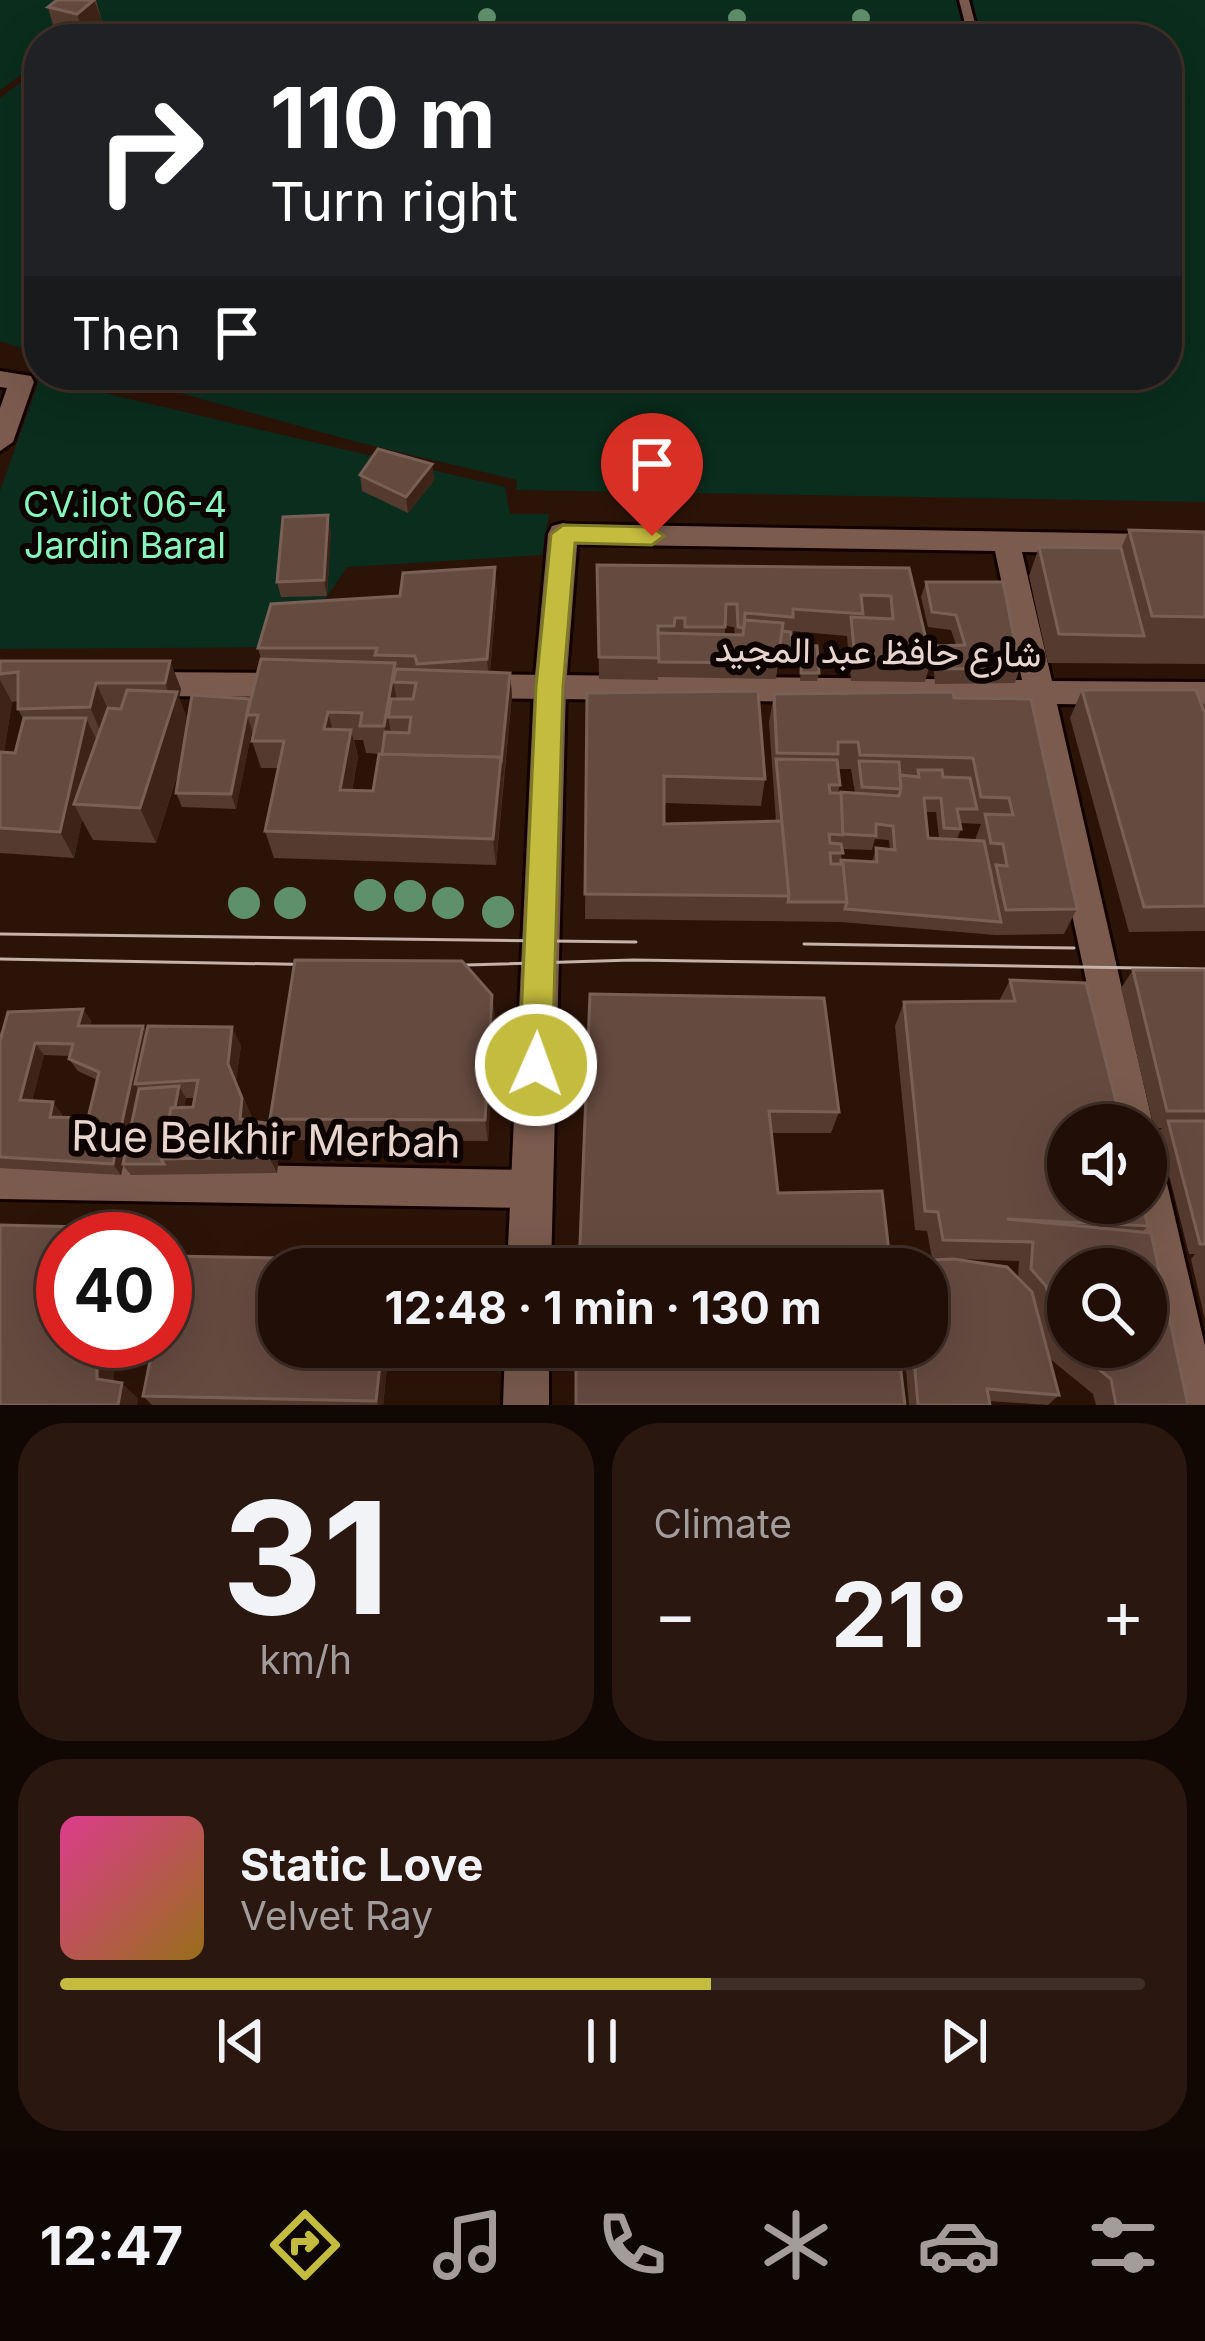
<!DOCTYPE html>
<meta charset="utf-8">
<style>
body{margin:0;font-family:Inter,Vazirmatn,sans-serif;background:#291710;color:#f1f3f6;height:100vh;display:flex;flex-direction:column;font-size:45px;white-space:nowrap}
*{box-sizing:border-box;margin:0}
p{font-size:39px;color:#a29c9b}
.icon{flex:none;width:66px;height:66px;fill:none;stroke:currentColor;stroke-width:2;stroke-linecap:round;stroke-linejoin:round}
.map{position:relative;height:1405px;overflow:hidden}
.drawer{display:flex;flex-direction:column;gap:18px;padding:18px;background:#120803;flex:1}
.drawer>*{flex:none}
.hud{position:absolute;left:24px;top:24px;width:1158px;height:366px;border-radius:48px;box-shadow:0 12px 48px #0002,0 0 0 3px #3e2e28;background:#202124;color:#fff;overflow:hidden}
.fabs{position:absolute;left:1047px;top:1104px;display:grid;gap:24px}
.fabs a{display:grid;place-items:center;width:120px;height:120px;border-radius:50%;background:#210e06;box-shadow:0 12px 48px #0002,0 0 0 3px #3e2e28;font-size:60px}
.speed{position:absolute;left:36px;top:1212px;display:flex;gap:24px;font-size:60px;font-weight:700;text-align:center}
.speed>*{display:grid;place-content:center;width:156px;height:156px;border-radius:50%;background:#210e06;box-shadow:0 12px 48px #0002,0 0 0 3px #3e2e28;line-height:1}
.speed .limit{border:18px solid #d22;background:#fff;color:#111}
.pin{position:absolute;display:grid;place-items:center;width:102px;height:102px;color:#fff;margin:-123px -51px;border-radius:50% 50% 50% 0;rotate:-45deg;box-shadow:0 0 12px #0007}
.pin .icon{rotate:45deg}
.me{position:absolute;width:132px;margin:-66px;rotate:2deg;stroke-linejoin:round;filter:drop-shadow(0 0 9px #0008)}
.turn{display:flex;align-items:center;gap:42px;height:252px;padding:0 48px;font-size:54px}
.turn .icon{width:156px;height:156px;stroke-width:2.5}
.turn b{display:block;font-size:84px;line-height:102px}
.then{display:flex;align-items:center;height:114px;padding:0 48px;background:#0003;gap:24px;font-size:45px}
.big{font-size:90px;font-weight:700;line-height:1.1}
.drawer .widget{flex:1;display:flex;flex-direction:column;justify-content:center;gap:18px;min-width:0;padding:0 42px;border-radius:48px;background:#291710}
.drawer .dial{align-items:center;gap:0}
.dial b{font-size:156px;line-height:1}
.song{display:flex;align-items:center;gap:36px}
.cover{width:144px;height:144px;border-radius:18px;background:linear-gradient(135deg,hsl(330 70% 55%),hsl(40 70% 35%))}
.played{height:12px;border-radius:6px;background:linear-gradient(90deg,#c4bc3e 60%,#3e2e28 60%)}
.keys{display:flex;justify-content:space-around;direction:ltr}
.heat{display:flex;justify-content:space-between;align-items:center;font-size:66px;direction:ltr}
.drawer .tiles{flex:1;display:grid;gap:18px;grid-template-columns:1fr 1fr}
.widget:last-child{grid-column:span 2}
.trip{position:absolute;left:258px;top:1248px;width:690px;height:120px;border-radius:48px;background:#210e06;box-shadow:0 12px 48px #0002,0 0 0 3px #3e2e28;font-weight:700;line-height:120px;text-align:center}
.tab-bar{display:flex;height:192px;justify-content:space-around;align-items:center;background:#0d0602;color:#a29c9b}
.tab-bar .icon{width:84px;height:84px}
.tab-bar .on{color:#c4bc3e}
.tab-bar b{font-size:54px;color:#f1f3f6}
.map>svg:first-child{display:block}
.green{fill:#0a2d1d}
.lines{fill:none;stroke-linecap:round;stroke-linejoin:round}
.service-casing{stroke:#130100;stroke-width:6}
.minor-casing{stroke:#130100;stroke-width:6}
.tertiary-casing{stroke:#130100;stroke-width:6}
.service{fill:#7a5b4e;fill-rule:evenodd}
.minor{fill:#7a5b4e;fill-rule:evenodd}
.tertiary{fill:#7a5b4e;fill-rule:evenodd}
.tram{stroke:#c5b2aa;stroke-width:3}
.tree{fill:#5f906c}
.wall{fill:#553a2f;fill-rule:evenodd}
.shaded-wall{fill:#3e2318}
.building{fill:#654a40;stroke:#796056;stroke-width:3;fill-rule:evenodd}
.route{fill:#c4bc3e;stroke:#7f7a28;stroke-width:3}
.labels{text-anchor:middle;stroke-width:12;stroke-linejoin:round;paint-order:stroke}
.park-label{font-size:36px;fill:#88f7be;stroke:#0d0402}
.street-label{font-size:36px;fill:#e7d5ce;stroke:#0d0402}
.near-street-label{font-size:42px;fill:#e7d5ce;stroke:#0d0402}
</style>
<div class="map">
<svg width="1205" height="1405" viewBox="0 0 1205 1405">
<rect width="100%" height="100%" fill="#2c1308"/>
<!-- green -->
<g class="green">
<path d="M0,0H1205V502L516,490L517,480L357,442L115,375H1167V39H124L90,31L100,21L56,28L77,34L70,39H39V62L0,90Z"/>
<path d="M39,69V354L0,341V98Z"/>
<path d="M40,378L505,487L510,514H549L542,555L347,567L293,647L0,649V491Z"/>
</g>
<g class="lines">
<defs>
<path id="service" d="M959,0H969L979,39H969Z"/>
<g id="minor">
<path d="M0,371L31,376L34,382L13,442L0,451V408L7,388L0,387Z"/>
<path d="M563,524L1205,535V555L1022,552L1052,681L1205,682V706L1057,704L1153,1125L1148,1138L1146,1125H1117L1027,704L473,698L462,694L458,686L462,678L473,674L1022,680L995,551L563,544L549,534Z"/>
<path d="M143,672L293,673L304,677L308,685L304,693L293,697L143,696L133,692L128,684L133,676Z"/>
<path d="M1146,1156L1159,1162L1165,1175L1205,1346V1405H1177L1133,1203H1146Z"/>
<path d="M0,1161L531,1170L544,1176L550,1189L544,1202L531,1208L0,1199Z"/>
</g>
<g id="tertiary">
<path d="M563,523L574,526L578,534L566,687L551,1269H507L534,687L548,534L552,526Z"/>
<path d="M505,1347H549V1405H503Z"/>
</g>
</defs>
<!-- service casing -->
<use href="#service" class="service-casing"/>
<!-- minor casing -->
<use href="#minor" class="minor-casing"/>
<!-- tertiary casing -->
<use href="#tertiary" class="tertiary-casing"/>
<!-- service -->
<use href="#service" class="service"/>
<!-- minor -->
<use href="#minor" class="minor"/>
<!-- tertiary -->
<use href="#tertiary" class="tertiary"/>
<!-- tram -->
<g class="tram">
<path d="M0,934L636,942"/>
<path d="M804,944L1074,948"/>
<path d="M0,959L330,965"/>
<path d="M432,966L633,960L1205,969"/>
</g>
</g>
<!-- trees -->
<g class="tree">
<circle cx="487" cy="17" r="9"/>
<circle cx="737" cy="18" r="9"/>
<circle cx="861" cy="18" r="9"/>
<circle cx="370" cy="895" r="16"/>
<circle cx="410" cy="896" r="16"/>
<circle cx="244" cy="903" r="16"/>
<circle cx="290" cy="903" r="16"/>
<circle cx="448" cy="903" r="16"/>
<circle cx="498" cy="912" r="16"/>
</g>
<!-- wall -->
<g class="wall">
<path d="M57,0H96L102,21L84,36L54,29L48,7Z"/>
<path d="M432,464L434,480L408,513L362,491L360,475Z"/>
<path d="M1129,530L1205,532V664L1048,663L1029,576L1039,547L1121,549Z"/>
<path d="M331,531L327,596L281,597L277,582Z"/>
<path d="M597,565L909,568L931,660L925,682L851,681L847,636L791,631V664L778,663L776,679L658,677V680L599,679ZM725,626L734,627L735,635H725Z"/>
<path d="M926,582L1020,668L1015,683L935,684L933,662L938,646L956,645L951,630L928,627L921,597Z"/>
<path d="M497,590L490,672L510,673L512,695L496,865L274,858L265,831L279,768H261L252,741V730L236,809L182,807L176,793L181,763L156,843L93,840L82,820L74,858L0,853V661H170L181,689L179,698L188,721L250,699L261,659L258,648ZM18,701V709L24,721L15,753L4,752L12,702ZM354,740H363L366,753L379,754L373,791H352L358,757Z"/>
<path d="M802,645L819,673L817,681H800Z"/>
<path d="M1082,690L1205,704V931L1129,932L1070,718Z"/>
<path d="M587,693L765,779L761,806L664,803V824L776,822L769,722L774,694L954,698L1077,909L1064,934L995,935L841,922L585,919ZM838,769H851L855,793H838L840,785ZM926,812H936L939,838H928ZM960,823L981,824L975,840L957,839L961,829ZM875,839L889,840L890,849L876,848L872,862L841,860L842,849L872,850Z"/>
<path d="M1133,970H1205V1320L1191,1259L1195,1254H1189L1158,1132L1162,1128H1154L1121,988Z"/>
<path d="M1010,980L1148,1226L1142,1232L1188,1405H1096L1093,1394L1049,1358L1059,1395L1048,1405L990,1401V1405H909L904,1347H927V1269H901L905,1261L1018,1278L1019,1261L932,1258L927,1231L915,1230L895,1026L904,1002L999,1001ZM1068,1269L1146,1347H1068Z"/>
<path d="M590,994L839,1112L831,1133H771L579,1269Z"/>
<path d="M492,995L495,1019L488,1141L280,1140L277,1173L131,1175L123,1165L121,1175L0,1168V1032L2,1034L83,1009L91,1021L90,1026H143L147,1031L241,1045L236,1081L251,1115L250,1121L272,1124L270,1119ZM44,1055L70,1056L69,1059L78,1071L97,1080L88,1118L62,1117V1114L32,1101ZM186,1098H195L193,1107H184Z"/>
<path d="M279,1347H389L383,1405H152L143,1396Z"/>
</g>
<!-- shaded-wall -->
<g class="shaded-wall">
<path d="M94,0L102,21L84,36L77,14Z"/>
<path d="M432,464L434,480L408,513L406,497Z"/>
<path d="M328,515L331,531L327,596L324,580Z"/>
<path d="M495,567L497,590L489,681L487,659Z"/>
<path d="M170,661L181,689L179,698L191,729L156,843L140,808L173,704L165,683Z"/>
<path d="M395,663L398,683L393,682L398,704L388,717L392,738L389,754L384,726Z"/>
<path d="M510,673L512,695L503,784L501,763Z"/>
<path d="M0,680L12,702L0,778Z"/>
<path d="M96,683L109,711L102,735L90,707Z"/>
<path d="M328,712L335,739L324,729Z"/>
<path d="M247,715L252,730L236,809L231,794Z"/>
<path d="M86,718L99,745L74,804L82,820L74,858L60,832Z"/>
<path d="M351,730L358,757L347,817L340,790Z"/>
<path d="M501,757L503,784L496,865L493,839Z"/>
<path d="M492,995L495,1019L488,1141L485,1120Z"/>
<path d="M83,1009L91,1021L87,1039L78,1026Z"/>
<path d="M143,1026L151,1038L135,1084L139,1090L121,1175L113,1164Z"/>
<path d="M232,1027L241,1045L236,1081L251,1115L248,1136L240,1119L228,1064Z"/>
<path d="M35,1043L44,1055L29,1112L20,1100Z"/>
<path d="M179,1086L186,1098L175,1159H165Z"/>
<path d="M53,1102L62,1114L59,1128L50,1117Z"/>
<path d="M272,1124L280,1140L277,1173L269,1157Z"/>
<path d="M84,1227L94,1239H82Z"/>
<path d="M101,1341H122L114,1372V1394L97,1379V1356Z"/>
<path d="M382,1347H389L383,1405H378L376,1401Z"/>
<path d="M122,1383L138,1398L137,1405H118Z"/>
</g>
<!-- building -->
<g class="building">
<path d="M57,0H94L77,14L48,7Z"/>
<path d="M223,27L254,35L248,39H207Z"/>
<path d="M378,449L432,464L406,497L360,475Z"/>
<path d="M328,515L324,580L277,582L283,517Z"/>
<path d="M1129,530L1205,532V617L1152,616Z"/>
<path d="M1039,547L1121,548L1144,636L1059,634Z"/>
<path d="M597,565L909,568L931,660L855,659L851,617L893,619L891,596L861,595L863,614L793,609V617L745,613L744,628L738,627L737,604H726L725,627H685V618H675L674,626H658L659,658L599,657Z"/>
<path d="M495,567L487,659L417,664L415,656L375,655L377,648H258L271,604L400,596L403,573Z"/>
<path d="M926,582H1003L1020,668L939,669L938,646L965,645L956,615L932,612Z"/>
<path d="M745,620L783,623L778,663L659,662L658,633L743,635Z"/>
<path d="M782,631L791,632L792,656L779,655Z"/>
<path d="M802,645L817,646L819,673H801Z"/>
<path d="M261,659L395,663L384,726H360L362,713L328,712L324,729L351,730L340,790L373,791L379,754L501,757L493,839L265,831L284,741H252L258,715H247Z"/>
<path d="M0,661H170L165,683H96L90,707L18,709V672L0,674Z"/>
<path d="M396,669L510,673L501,763V757L382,754L385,732L409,733L411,717H388L391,699H413L416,683L393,682Z"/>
<path d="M127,690L177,692L140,808L74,804L108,708L121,709Z"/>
<path d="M1082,690H1196L1205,714V906L1144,907Z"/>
<path d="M758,691L765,779L664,776V824L782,821L789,896L585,894L587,693Z"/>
<path d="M953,692L954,698L1031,699L1077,909L1006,910L996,865L1007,866L1003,844L991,843L985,814L1013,815L1009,798L981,797L973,758L860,755L858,742H838V754L777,753L774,694Z"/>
<path d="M192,695L250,699L231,794L176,793Z"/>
<path d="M24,718H86L60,832L0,828V752L15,753Z"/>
<path d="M776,759L837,760L840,785H829L830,793H842L843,835L829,834L830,843L841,844L843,853H830L831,864H843L847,902H788L789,896Z"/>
<path d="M859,761L899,762L901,789L862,787Z"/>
<path d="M918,770H942L943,777L970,778L977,809H957L961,829L944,828L941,798H924L928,838L984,841L1001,922L845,909L847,902L843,864H841V860L877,862L876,848L895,850L893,826L876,824V836L843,834L841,792L899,796L901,789L900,775L919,777Z"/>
<path d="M295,960L462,961L492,995L485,1120L270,1119Z"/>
<path d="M1133,970H1205V1111H1167Z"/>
<path d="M1010,980L1086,983L1122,1125H1068V1203H1142L1148,1226L1007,1219L1151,1233L1188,1405H1116L1111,1379L1071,1347H1146V1269H1068V1345L1058,1336L1046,1286L1031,1269L1033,1242L943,1240L938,1212L925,1211L904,1002L1015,1001Z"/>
<path d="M590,994L824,998L839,1112L769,1111L778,1193L882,1191L891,1269H579Z"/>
<path d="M83,1009L78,1026H143L113,1164L0,1157V1041L8,1012ZM35,1043L73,1044L69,1059L99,1072L88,1118L50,1117L53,1102L20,1100Z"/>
<path d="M148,1026L232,1027L228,1064L242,1098L240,1119L272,1124L269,1157L161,1159L171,1108L193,1107L198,1080L135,1084Z"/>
<path d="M179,1086L175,1107L171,1108L161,1159L164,1164H123L139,1089Z"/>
<path d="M1168,1121H1205V1244H1200Z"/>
<path d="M0,1225L84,1227L82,1239H63V1341H101L97,1356V1379L122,1383L118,1405H0Z"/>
<path d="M170,1256L391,1260L390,1269H279V1347H382L376,1401L143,1396L154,1341H165V1283Z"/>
<path d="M954,1259L1007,1267L1032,1292L1059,1395L987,1389L990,1405H918L913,1347H927V1269H906L905,1261Z"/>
<path d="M576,1347H898L905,1405H576Z"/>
</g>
<!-- route -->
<path class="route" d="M563,525L652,527L664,536L652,545L575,543L563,687L552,1065L547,1076L536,1080L524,1076L519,1065L536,687L551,534Z"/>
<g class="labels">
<!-- park labels -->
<g class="park-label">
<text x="125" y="517">CV.ilot 06-4<tspan x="125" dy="41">Jardin Baral</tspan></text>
</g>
<!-- street labels -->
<g class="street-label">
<text transform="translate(878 651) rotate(1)" y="13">شارع حافظ عبد المجيد</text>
</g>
<!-- near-street labels -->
<g class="near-street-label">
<text transform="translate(266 1139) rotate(1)" y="15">Rue Belkhir Merbah</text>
</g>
</g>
</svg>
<div class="fabs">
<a><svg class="icon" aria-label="sound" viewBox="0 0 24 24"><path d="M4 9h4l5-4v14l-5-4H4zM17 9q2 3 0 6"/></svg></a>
<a><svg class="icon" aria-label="search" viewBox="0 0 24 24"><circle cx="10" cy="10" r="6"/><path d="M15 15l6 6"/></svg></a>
</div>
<div class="speed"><div class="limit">40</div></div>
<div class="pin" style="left:652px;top:536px;background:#d93025"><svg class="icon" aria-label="arrive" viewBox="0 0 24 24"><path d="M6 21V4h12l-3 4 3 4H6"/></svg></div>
<svg class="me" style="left:536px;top:1065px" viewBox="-20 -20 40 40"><circle r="17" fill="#c4bc3e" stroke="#fff" stroke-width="3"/><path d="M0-11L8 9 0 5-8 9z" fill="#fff"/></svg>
<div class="trip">12:48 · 1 min · 130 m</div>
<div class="hud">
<div class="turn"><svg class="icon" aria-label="right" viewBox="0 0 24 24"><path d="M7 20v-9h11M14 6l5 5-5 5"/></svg><div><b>110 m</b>Turn right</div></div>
<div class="then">Then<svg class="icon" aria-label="arrive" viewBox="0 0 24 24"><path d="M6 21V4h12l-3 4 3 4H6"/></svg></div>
</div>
</div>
<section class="drawer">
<div class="tiles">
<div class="widget dial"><b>31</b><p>km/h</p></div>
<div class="widget"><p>Climate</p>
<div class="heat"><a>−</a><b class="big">21°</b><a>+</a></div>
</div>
<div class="widget">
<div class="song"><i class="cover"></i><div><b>Static Love</b><p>Velvet Ray</p></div></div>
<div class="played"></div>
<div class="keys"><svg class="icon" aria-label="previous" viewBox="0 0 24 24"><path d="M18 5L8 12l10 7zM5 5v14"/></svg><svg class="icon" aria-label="pause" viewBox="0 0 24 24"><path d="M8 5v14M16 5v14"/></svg><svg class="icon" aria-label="next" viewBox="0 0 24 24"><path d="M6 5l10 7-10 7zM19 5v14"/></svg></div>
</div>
</div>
</section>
<nav class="tab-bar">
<b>12:47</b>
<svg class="icon on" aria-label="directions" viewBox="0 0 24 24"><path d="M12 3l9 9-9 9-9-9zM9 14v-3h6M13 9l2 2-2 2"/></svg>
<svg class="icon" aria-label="music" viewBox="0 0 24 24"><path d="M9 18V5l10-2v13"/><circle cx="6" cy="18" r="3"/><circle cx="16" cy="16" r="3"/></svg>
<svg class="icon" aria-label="phone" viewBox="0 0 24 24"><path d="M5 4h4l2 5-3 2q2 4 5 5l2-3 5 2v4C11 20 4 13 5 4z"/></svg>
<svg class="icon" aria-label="climate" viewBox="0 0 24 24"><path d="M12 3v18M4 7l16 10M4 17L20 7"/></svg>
<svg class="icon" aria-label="car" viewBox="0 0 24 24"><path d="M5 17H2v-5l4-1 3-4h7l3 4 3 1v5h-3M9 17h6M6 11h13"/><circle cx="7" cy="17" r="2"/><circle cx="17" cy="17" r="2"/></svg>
<svg class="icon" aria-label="filters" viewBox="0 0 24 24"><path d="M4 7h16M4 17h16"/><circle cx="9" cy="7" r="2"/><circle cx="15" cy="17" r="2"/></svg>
</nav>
